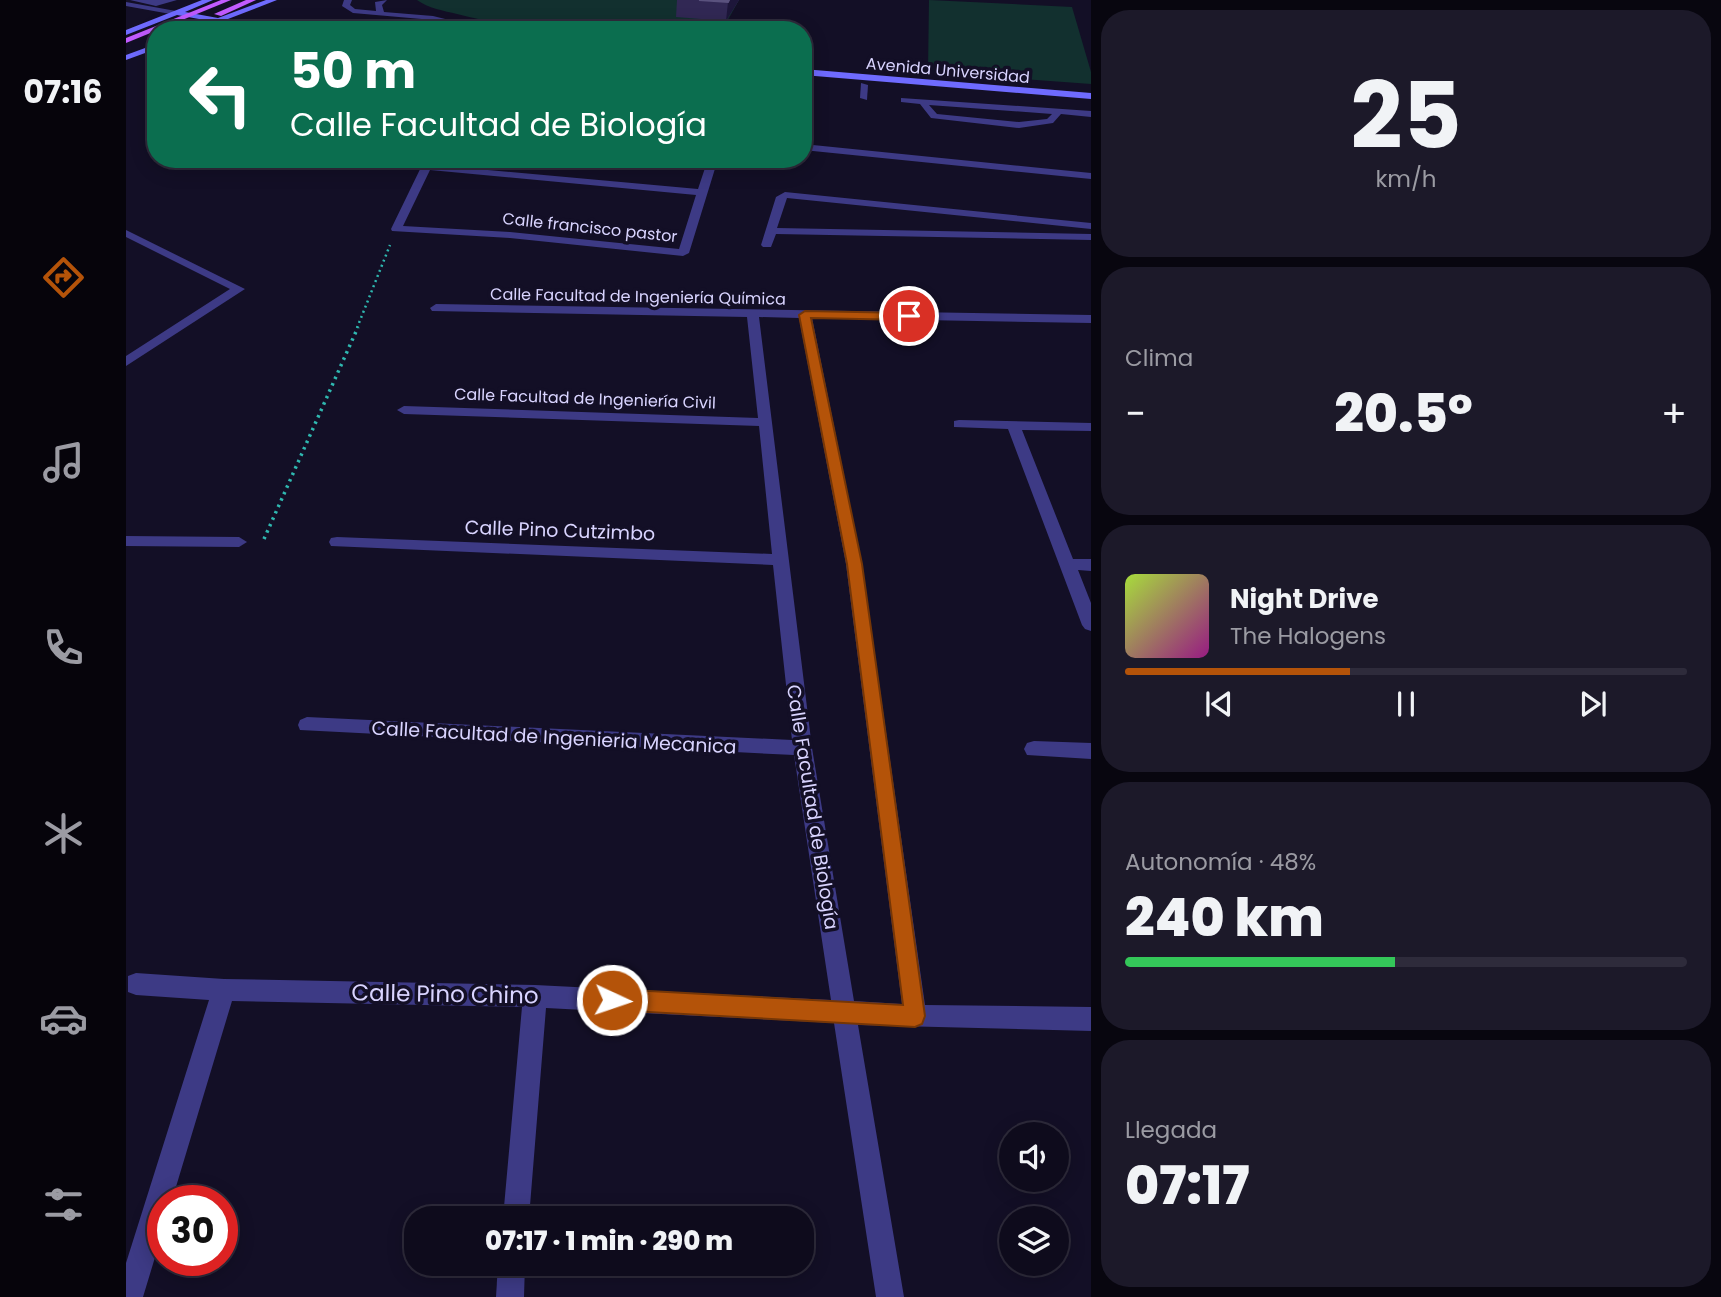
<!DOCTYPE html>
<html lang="es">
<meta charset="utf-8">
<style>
body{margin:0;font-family:Poppins,sans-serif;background:#1c1929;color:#f1f3f6;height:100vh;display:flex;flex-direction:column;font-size:26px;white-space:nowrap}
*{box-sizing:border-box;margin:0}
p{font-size:23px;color:#9b9ba3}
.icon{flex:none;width:38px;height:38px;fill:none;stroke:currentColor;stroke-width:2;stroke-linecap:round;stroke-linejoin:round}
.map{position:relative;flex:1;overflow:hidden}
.panel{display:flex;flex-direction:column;gap:10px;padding:10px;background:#08060f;width:630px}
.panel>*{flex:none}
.guide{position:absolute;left:21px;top:21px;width:665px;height:147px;border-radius:28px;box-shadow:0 4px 18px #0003,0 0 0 2px #2e2b3b;background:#0b6e4f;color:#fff;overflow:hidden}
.tools{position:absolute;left:873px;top:1122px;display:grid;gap:14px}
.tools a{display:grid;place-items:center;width:70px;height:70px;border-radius:50%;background:#0e0b1c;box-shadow:0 4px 18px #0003,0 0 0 2px #2e2b3b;font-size:35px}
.speed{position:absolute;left:21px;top:1185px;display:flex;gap:14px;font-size:35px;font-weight:700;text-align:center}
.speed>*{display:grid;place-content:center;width:91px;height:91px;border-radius:50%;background:#0e0b1c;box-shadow:0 4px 18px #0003,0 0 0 2px #2e2b3b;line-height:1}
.speed .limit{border:10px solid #d22;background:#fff;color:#111}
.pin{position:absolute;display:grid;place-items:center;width:60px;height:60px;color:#fff;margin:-30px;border:4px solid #fff;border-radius:50%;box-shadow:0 2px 7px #0007}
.me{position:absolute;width:77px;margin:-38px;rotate:93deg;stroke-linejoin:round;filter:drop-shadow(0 0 5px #0008)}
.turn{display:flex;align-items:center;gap:24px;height:147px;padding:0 28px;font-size:32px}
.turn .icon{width:91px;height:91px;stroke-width:2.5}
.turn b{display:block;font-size:49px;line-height:60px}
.big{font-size:52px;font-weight:800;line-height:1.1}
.panel .card{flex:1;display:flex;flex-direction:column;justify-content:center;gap:10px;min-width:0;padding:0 24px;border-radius:28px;background:#1c1929}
.panel .dial{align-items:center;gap:0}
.dial b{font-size:91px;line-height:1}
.song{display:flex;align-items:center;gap:21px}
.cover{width:84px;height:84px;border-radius:10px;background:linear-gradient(135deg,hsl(80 70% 55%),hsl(310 70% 35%))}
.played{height:7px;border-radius:4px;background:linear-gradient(90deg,#b45309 40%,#2e2b3b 40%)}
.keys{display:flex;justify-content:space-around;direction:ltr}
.heat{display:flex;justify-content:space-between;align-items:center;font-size:38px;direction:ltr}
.charge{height:10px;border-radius:5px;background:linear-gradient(90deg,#34c759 48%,#2e2b3b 0)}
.trip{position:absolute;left:278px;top:1206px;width:410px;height:70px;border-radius:28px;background:#0e0b1c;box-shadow:0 4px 18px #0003,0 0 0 2px #2e2b3b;font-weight:800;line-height:70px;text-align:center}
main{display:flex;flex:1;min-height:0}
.tab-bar{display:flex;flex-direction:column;width:126px;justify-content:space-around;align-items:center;background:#06040b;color:#9b9ba3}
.tab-bar .icon{width:49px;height:49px}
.tab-bar .on{color:#b45309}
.tab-bar b{font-size:32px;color:#f1f3f6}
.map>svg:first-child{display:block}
.green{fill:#12302f}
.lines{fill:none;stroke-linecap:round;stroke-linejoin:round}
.path-far1{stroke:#2fb8b0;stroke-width:2.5;stroke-dasharray:2 3.5;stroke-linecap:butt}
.path{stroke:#2fb8b0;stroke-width:3.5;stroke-dasharray:2.5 4.5;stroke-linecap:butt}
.lane{fill:#3d3a85;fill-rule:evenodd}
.street{fill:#3d3a85;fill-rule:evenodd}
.secondary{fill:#6f6bff;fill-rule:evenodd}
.primary{fill:#c25bff;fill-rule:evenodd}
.wall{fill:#312854}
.shaded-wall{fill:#1d163a}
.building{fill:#433a66;stroke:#5a527e;stroke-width:2}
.route{fill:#b45309;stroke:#753606;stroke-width:2}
.labels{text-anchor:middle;stroke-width:7;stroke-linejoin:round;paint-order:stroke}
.far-street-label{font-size:16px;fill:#d9d4ff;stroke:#130f26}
.street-label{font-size:19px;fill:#d9d4ff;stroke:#130f26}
.near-street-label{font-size:23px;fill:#d9d4ff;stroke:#130f26}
</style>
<main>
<nav class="tab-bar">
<b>07:16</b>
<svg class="icon on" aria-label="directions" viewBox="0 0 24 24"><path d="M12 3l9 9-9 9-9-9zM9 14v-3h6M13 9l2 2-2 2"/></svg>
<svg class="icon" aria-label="music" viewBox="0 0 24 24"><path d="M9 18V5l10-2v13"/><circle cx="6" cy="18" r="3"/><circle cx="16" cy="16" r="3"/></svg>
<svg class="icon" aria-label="phone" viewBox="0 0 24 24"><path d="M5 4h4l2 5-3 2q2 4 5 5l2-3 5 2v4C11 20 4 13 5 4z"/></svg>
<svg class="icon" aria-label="climate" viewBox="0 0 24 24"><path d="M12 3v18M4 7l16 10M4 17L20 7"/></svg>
<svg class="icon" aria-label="car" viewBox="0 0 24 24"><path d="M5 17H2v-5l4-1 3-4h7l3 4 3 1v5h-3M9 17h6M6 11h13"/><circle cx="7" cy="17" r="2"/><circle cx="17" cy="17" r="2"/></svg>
<svg class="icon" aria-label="filters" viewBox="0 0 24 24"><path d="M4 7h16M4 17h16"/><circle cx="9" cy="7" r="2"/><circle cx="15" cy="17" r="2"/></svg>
</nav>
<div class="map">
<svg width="965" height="1297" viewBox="0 0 965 1297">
<rect width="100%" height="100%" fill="#130f26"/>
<!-- green -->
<g class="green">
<path d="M291,0H613L598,27C510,33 417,36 331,14C318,11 302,8 291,0Z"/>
<path d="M803,0L946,7L965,72V84L802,72Z"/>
</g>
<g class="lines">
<!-- path-far1 -->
<path class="path-far1" d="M231,328L264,245"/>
<!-- path -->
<path class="path" d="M138,539L232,327"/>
<!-- lane -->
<g class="lane">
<path d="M4,0H51L30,6Z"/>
<path d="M218,0H226L224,5L229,9L250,11L249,2L261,0L256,5L258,12L307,16L364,30H349L307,20L227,13L216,6Z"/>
<path d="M511,23L518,25L514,30H506Z"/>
<path d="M735,83L742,85L741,100L734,98Z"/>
<path d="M775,98L965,111V117L935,114L927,123L893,128L805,118L794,104L775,102ZM803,105L926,114L921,119L893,122L811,114Z"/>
</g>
<!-- street -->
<g class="street">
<path d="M0,2L50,11L54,13L50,15L0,6Z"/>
<path d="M677,144L965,173V179L677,150Z"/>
<path d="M299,159H309L306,165L572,189L582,159H592L563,253L557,256L384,238L266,231L265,229ZM304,170L570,195L553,249L384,232L277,226Z"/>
<path d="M659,192L965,223V229L661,198L651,228L965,234V240L650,234L645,247H637L635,245L650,197Z"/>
<path d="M0,230L119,289L0,366V356L104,289L0,237Z"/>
<path d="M310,304L965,315V323L686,318L736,564L799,1005L965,1007V1031L732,1025L778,1297H750L708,1023L420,1008L403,1218H377L396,1007L106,1001L46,1200H37V1231L17,1297H0V1263L83,1000L10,995L2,992V976L10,973L98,979L409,985L705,1000L668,755L174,730L172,725L174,720L181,717L666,740L647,565L205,546L203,542L205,538L211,537L646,554L633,426L278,414L271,410L278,406L632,418L621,317L306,311L304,308ZM633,317L673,318L720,564L776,1004L728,1001L686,748Z"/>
<path d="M833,420L965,423V431L896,430L947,559H965V571L952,570L965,603V631L959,629L956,625L882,429L828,427V421Z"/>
<path d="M0,536L113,537L121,542L113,547L0,546Z"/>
<path d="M908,741L965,743V759L901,755L898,749L901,743Z"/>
<path d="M372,1264H399L398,1297H370Z"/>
</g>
<!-- secondary -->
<g class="secondary">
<path d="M76,0H87L59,12L92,18L140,0H151L102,19L190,30C158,30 127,23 95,23C85,23 75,30 63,30L84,21L51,15L0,35V30Z"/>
<path d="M30,44V49L0,60V55Z"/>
<path d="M677,69L965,93V99L677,75Z"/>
</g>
<!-- primary -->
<g class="primary">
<path d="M95,0H105L0,43V38Z"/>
<path d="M120,0H130L95,16L88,14Z"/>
</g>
</g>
<!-- wall -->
<path class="wall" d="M551,0H613L600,21L550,17Z"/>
<!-- shaded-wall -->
<path class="shaded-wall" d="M603,0H613L600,21L602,2Z"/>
<!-- building -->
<path class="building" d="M573,0H603L602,2Z"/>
<!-- route -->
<path class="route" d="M679,311L783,313L789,316L783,320L685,318L736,564L799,1016L796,1024L789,1027L486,1010L479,1007L476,1000L479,992L486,989L777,1005L721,564L673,315Z"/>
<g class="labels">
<!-- far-street labels -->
<g class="far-street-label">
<text transform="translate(822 70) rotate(5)" y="6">Avenida Universidad</text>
<text transform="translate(464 227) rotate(6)" y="6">Calle francisco pastor</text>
<text transform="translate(512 296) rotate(1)" y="6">Calle Facultad de Ingenierίa Quίmica</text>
<text transform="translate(459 398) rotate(2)" y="6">Calle Facultad de Ingeniería Civil</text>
</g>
<!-- street labels -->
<g class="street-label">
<text transform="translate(434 530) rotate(2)" y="7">Calle Pino Cutzimbo</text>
<text transform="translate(428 737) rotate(3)" y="7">Calle Facultad de Ingenieria Mecanica</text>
<text transform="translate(687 807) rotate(81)" y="7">Calle Facultad de Biología</text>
</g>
<!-- near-street labels -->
<g class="near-street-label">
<text transform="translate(319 994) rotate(1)" y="8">Calle Pino Chino</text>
</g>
</g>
</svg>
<div class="tools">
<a><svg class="icon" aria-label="sound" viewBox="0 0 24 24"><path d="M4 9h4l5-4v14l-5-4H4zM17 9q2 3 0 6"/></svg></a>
<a><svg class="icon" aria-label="layers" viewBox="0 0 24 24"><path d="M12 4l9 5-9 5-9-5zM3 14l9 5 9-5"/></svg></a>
</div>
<div class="speed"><div class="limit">30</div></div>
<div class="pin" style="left:783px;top:316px;background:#d93025"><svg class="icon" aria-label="arrive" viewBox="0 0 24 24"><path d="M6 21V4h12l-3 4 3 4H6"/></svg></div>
<svg class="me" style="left:486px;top:1000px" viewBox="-20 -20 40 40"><circle r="17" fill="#b45309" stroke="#fff" stroke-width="3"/><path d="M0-11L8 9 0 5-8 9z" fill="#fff"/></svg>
<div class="trip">07:17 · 1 min · 290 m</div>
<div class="guide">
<div class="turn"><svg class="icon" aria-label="left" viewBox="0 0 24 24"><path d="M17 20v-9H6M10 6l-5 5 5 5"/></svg><div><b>50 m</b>Calle Facultad de Biología</div></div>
</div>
</div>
<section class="panel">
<div class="card dial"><b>25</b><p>km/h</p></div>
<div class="card"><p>Clima</p>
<div class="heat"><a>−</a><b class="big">20.5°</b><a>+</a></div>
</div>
<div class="card">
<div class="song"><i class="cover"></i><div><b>Night Drive</b><p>The Halogens</p></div></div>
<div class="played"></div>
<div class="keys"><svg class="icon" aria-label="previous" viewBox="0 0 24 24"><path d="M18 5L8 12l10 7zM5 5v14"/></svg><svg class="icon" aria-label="pause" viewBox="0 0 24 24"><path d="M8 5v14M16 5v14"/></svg><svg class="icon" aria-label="next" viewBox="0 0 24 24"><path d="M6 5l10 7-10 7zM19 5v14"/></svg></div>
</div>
<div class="card"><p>Autonomía · 48%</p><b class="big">240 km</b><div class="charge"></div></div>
<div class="card"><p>Llegada</p><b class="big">07:17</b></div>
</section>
</main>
